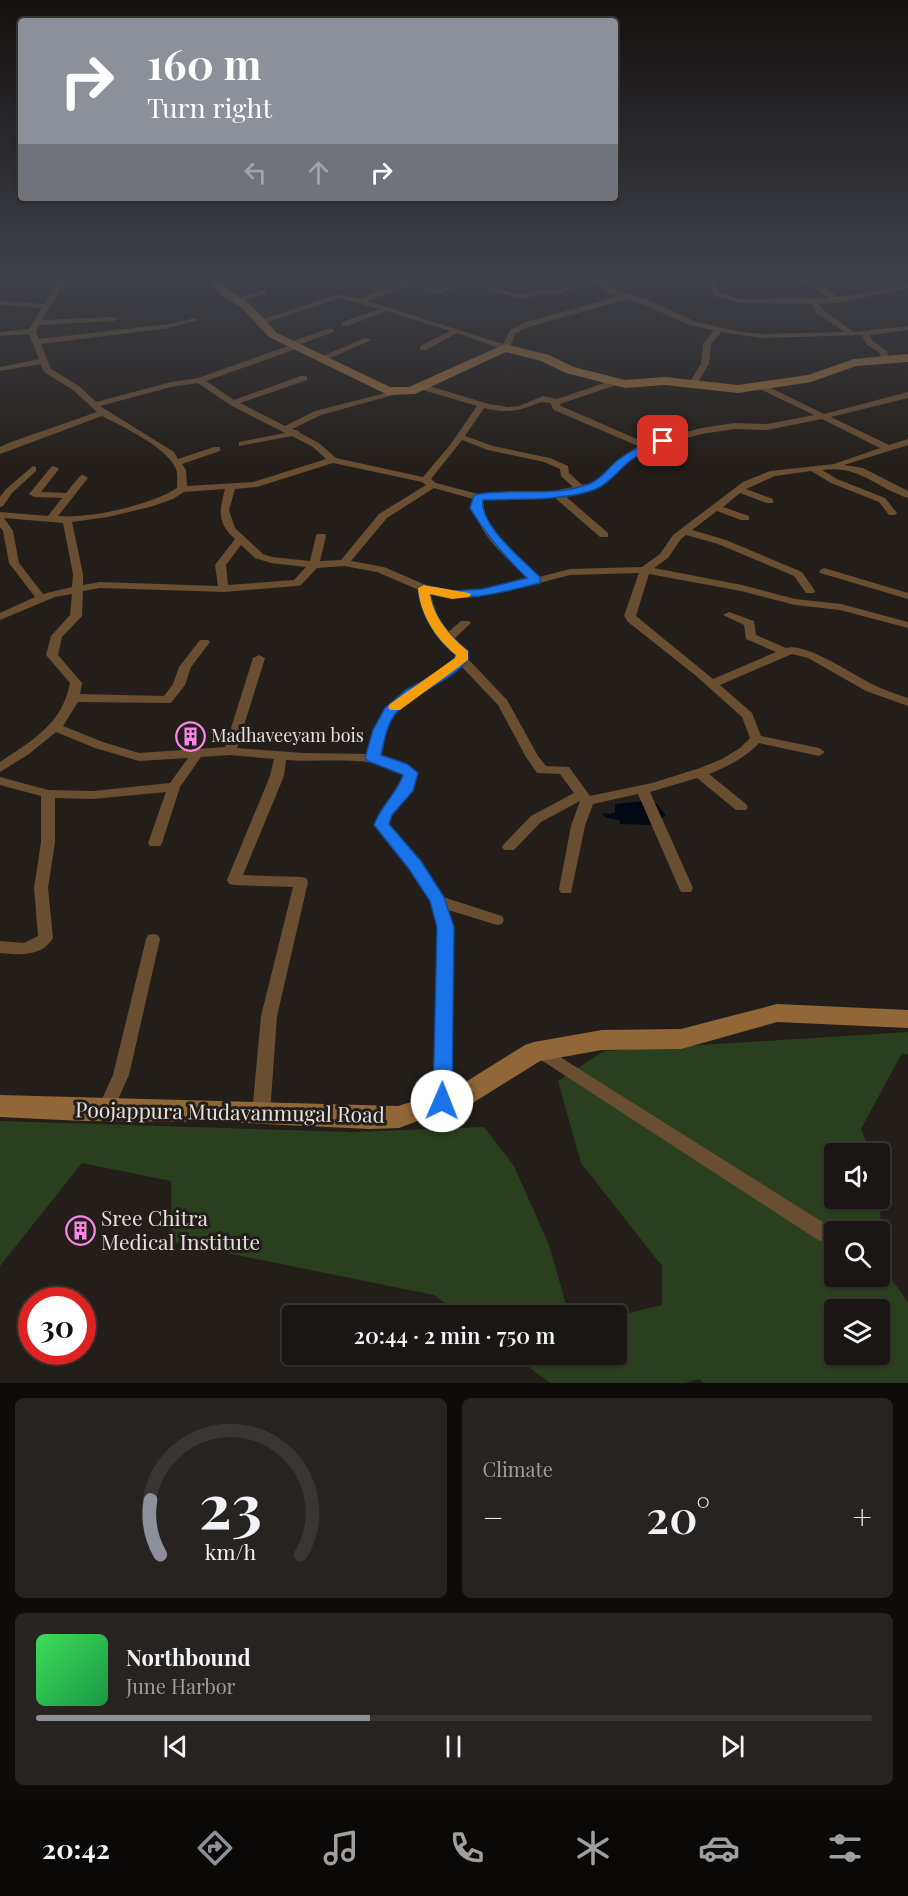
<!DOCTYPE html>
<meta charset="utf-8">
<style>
body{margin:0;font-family:"Playfair Display",serif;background:#272321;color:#f1f3f6;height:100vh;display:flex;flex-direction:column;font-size:22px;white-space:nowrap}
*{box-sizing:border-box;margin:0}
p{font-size:20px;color:#9f9fa0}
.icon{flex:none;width:33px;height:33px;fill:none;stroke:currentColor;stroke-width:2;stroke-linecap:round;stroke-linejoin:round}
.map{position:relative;height:1383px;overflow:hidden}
.details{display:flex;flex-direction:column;gap:15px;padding:15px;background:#0e0c0a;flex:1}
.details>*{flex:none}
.hud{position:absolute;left:18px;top:18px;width:600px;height:183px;border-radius:6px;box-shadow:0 2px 4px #0004,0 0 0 2px #383533;background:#8c9099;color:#fff;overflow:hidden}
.buttons{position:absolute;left:824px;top:1143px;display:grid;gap:12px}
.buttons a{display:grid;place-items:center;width:66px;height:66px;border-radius:6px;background:#1a1613;box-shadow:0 2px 4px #0004,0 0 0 2px #383533;font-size:30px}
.speed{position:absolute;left:18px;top:1287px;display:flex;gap:12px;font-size:30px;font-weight:700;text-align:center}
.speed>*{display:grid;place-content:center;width:78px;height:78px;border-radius:50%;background:#1a1613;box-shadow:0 2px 4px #0004,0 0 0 2px #383533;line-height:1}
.speed .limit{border:9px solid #d22;background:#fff;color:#111}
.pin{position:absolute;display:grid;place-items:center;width:51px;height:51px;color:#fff;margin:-26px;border-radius:12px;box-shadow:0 3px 9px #0006}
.me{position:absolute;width:66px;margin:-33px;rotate:1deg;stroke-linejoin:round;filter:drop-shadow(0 0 4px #0008)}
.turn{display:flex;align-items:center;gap:21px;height:126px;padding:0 30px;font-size:27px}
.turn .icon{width:78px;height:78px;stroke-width:2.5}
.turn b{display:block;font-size:42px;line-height:51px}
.lanes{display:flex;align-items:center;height:57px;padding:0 30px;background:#0003;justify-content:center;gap:30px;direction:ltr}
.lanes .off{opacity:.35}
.big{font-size:45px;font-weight:600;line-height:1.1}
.details .card{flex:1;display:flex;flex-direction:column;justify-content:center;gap:9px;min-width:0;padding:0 21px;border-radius:9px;background:#272321}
.details .dial{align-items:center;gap:0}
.dial svg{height:156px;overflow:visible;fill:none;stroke:#383533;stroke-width:7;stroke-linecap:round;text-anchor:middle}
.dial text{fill:#f1f3f6;stroke:none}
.song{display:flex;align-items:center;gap:18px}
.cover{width:72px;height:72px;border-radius:9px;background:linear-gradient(135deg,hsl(130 70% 55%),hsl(140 70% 35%))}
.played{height:6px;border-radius:3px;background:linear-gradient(90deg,#8c9099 40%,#383533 40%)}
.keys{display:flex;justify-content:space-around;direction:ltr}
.heat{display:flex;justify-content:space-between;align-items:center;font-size:33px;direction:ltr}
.details .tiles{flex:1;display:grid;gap:15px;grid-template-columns:1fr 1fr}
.card:last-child{grid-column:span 2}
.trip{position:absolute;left:282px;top:1305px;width:345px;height:60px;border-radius:6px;background:#1a1613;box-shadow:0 2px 4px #0004,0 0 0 2px #383533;font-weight:600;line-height:60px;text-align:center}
.menu{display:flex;height:96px;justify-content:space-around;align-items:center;background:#0a0908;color:#9f9fa0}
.menu .icon{width:42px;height:42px}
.menu .on{color:#8c9099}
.menu b{font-size:27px;color:#f1f3f6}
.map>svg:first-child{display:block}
.green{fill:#2a3f1d;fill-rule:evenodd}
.water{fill:#000a15}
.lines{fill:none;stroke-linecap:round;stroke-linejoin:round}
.street{fill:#694e31;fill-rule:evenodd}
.secondary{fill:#926737;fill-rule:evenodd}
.route{fill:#1a73e8;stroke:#114b97;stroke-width:1.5}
.slow{fill:#f59e0b}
.labels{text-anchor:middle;stroke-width:6;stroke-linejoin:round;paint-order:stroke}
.poi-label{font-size:18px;fill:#e5e1de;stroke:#231e19;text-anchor:start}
.near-street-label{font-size:21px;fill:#e5e1de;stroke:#231e19}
.near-poi-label{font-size:21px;fill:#e5e1de;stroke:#231e19;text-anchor:start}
</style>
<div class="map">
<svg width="908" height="1383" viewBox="0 0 908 1383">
<rect width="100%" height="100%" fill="#231e19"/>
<!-- green -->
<g class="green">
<path d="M908,1032V1055L902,1053L861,1129L871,1153L834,1154V1198H879V1175L882,1184L879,1241V1232H834V1276H879V1262L908,1302V1383H704L699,1379L684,1383H550L513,1355L616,1354L617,1316L662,1305V1266L581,1163L558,1081L604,1051ZM834,1310H879V1354H834Z"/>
<path d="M0,1121L352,1132L484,1127L514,1166L549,1245L569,1315H461L434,1295L172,1242L171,1181L82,1163L0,1266Z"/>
</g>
<!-- water -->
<path class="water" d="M645,801L656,803L666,815L654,825L620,824L619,820L607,818L603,815V813L610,814L615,812V804Z"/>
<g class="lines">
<!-- street -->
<g class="street">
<path d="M61,275H68L42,320L114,317L118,319L114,321L39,325L36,331L39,339L169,324L195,318L199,320L169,328L41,344L51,369L79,386L96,402L171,382L198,378L288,346V343L330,328L334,330L333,332L296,346V349L206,381L234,400L301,376H307V380L240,403L285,426L315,411L397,390V394L321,415L292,429L299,431L300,433L319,443L336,458L423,477L450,445L477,406L416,388V384L419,383L489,404L508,407L519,406L543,396L557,399L613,380H619V384L560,404L561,406L646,443L701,428L734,423L767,424L814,415L760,389L759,387L763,384L824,414L908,392V398L831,417L889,445L908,439V445L844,465L863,468L908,491V498C876,488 860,465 822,470L837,479L885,498L897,513L895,515H889L879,502L831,483L811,471L775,476L746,489L773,499V503H767L740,493L723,507L749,516V520H741L717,511L692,530L726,540L802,572L815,591L814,593H806L794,576L718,544L686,535L681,539L668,558L654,568L742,585L795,599L841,604L908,622V628L840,610L795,605L741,591L649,574L636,616L713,679L776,652L746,639L744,625L723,615L729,612L754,621L756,635L786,648C806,642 853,675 872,684C884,690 896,694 908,698V706L866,691L808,658L792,654L720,685L752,713L761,736L819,748L825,752L819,756L759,743C744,759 728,766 709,774L746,804L748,807L746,810H736L697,778L650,792L693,888L691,892H681L679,888L638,794L593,804L585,826L571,893H561L559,889L571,826L580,801L541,822L514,850H504L502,847L504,844L531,816L574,793L560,774L537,773L526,757L498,705L461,666L439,683L415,696L395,713L386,730L380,756L407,764L417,773L412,791L391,815L388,824L420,862L443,897L502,916L504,920L502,924L497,925L448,910L453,927L450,1101L448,1106L442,1108L436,1106L434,1101L439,927L431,902L410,868L374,825L380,811L399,790L404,774C373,754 322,763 286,760L284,776L243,875L301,877L306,878L308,882L277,1016L270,1113L267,1118L261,1120L255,1118L252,1113L261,1016L293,887L234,885L229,884L227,880L270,776L274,759L230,755L201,757L180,787L162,843L160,846H150L148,843L166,792L93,799L55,798V842L48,888L53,938C42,957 19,955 0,953V941L24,943L38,936L34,888L41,842V796L0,785V777L48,790L93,791L170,783L188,758L139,761L95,748L56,732L29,754L0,772V762C32,740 62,725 70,683L46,655L51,636L70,615L72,594L55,597L0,620V613L35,597L9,563L3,531L0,527V512L48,516L62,498L34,497L29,494L51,467L54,466L59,469L41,492L66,493L80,476L83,475L88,478L58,516C89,519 151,505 177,488C177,482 178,474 176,469C167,447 123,427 102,416L0,454V447L11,442L97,412L73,390L44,372L41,364L0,371V367L39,359L29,334L0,336V332L29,329L42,308L0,305V301L45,304ZM198,383L230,405L285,433L239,442V446L292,436L313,447L326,459L253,482L187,486L186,470L182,464L220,451V447H214L178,459L174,452L100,406L171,387ZM541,402L550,403L554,410L638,446C632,451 624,455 618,460C605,471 601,482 582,485L569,473L568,466L550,458L493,446L465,436L484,408C509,414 518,411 541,402ZM822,419L880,448L834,464L770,471L743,482L673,535L660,554L642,567L570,569L539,577C517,556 484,532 483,500L554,497L600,537H608V533L564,495L596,488L611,479L623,465L648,448L702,434L734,429L767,430ZM462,440L488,450L544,462L560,469L561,476L573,487L548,492L478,494L436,483L431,479ZM333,463L422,482L426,485L379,514L341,560L320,561L326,536L325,534H317L316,536L310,561L272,557L263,554L235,528L229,510L235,489L257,487ZM434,488L473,499C474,533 507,558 529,579L505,586L452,592L428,586L384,567L351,561L387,518ZM225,489C219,511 217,523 235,539L215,565L218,586L100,582L83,585V574L72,522L108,517L150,507L173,499L184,492ZM4,518L63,523L73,574L72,587L43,594L19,563L13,531ZM241,545L255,558L271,563L306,567L294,580L228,585L226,565ZM344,566L377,572L419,590C422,618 436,637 457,655L456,659L431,677L407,690L386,708L374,730L368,754L303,753L237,748L265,658L259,655L253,658L225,747L139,753L103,742L63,726L78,702L171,703L185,685L191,667L210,642L208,640H200L179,667L173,684L164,696L80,694L82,683L58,655L62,637L82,616L83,591L100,588L224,592L297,586L301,585L317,568ZM639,573L624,616L628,622L695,675L742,717L750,738L740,748L722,759L700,768L652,783L590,796L569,767L546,766L538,756L507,700L468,659L467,652L453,640L471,623L469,621H461L447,633L437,614L430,593L452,598L505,592L570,575Z"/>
<path d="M391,275H399V277L440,290L472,275H481L440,294L409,285L368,301L503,344L510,330L523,323L619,296L610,294L597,282L559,294H542L521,299L489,290V286L521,295L542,290H558L593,279L589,275H597L616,290L651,301L694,321L741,332L762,334L845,332L817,314L811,304L740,303L714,296L710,283L703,275H742L715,280L720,293L740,299L829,298L809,284L779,275C806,275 816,282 838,297L882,290L844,275H854L890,288L908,284V288L838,303L818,304L823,310L854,332L908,326V330L869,335L873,341L887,351L889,360L885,362L881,360L879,352L867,345L862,335L762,338L721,332L711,344L709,364L696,385L693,386L689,383L701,364L703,344L714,330L689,325L645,305L627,299L529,327L516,333L509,348L505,350L457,333L426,350H420V346L450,331L386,311L348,326H342V322L379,309L340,298L262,324L255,322L337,294L360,299L402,282L392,280Z"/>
<path d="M529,275L561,277L585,275L561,281Z"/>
<path d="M263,290H266V294L236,302L232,300Z"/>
<path d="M365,338L372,340L323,361L316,359Z"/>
<path d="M33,466L36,467V471L12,493L3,506L0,507V497L6,489Z"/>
<path d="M824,568L908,593V599L820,573L819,571Z"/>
<path d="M153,934L158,935L160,939L129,1075L111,1115L105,1117L99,1115L97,1110L113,1075L146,939L148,935Z"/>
<path d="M541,1045L832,1228L834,1234L832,1240L825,1242L818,1240L535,1056L533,1051L535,1046Z"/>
</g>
<!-- secondary -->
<g class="secondary">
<path d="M206,275H217L229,291L249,303L277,333L390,387H409L505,344L549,355L574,367L625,380L665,377L738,385L808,375L854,359L908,354V362L856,366L811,382L738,393L665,385L625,388L566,373L541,361L506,352L415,394L388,395L269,337L241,307L221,295Z"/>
<path d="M777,1004L908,1010V1028L777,1022L681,1049L602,1050L540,1061L471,1104L444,1111L399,1128L369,1129L224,1122L83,1121L0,1117V1095L398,1106L456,1088L525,1045L534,1042L602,1030L681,1029Z"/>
</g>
</g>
<!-- sky -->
<linearGradient id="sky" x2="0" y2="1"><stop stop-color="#13100e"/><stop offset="0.59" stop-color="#3f4149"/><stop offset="1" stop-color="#3f4149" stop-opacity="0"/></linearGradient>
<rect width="908" height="469" fill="url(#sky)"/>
<!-- route -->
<path class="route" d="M663,438L669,441L667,443C651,448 635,455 623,467C615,475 608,483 598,488C571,501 513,499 483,500C479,525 524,561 540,577V583C503,592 468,603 430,594C433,616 450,637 468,651V660C449,683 417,690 397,712C387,723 384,741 381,755L407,764L418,773L413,791L392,815L389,824L421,861L444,897L454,927L452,1101L449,1107L442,1109L436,1107L433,1101L437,927L430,901L409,869L374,825C381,805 396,795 403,775L368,761L365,758L373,730L385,708L406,690L431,677L455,658L456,655C436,639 420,614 418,588L424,585L452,591L482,589L527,578C505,557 486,535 470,508L474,495C511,487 552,498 589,484C602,479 608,468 618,460C632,449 646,443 663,438Z"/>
<!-- slow -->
<path class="slow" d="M424,585C433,587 467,592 471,594L469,597L452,599L430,594C433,616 450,637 468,651V660L400,710H390L388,707L390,704L455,658L456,655C436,639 420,614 418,588Z"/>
<!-- icons -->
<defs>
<symbol id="building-ring" viewBox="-11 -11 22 22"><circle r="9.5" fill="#231e19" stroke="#fa87e8" stroke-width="1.5"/><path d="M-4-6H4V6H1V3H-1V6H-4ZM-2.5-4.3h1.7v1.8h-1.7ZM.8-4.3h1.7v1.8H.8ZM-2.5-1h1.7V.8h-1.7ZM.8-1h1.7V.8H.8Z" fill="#fa87e8"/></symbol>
</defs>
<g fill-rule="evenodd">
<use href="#building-ring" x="174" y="720" width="33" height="33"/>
<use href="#building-ring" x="64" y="1214" width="33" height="33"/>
</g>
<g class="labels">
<!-- poi labels -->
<g class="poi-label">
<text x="211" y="742">Madhaveeyam bois</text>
</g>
<!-- near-street labels -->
<g class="near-street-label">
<text transform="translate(230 1113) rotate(1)" y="7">Poojappura Mudavanmugal Road</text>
</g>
<!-- near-poi labels -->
<g class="near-poi-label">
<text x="101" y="1226">Sree Chitra<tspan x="101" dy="24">Medical Institute</tspan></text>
</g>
</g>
</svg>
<div class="buttons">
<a><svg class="icon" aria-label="sound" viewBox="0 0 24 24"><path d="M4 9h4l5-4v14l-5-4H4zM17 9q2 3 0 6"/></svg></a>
<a><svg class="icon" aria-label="search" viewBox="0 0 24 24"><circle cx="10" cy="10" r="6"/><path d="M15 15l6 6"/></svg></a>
<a><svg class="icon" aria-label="layers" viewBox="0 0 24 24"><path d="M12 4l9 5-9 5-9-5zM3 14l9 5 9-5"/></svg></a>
</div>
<div class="speed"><div class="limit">30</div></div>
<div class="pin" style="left:663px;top:441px;background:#d93025"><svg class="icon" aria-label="arrive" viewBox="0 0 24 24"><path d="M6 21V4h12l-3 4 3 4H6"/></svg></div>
<svg class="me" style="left:442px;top:1101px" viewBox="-20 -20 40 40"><circle r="19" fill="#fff"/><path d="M0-13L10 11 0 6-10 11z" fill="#1a73e8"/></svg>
<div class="trip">20:44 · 2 min · 750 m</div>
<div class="hud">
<div class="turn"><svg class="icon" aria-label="right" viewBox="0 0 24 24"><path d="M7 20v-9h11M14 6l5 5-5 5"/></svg><div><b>160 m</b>Turn right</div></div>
<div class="lanes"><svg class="icon off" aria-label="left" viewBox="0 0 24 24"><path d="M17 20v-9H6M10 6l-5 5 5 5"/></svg><svg class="icon off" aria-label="ahead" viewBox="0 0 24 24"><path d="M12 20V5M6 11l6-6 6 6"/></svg><svg class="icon" aria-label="right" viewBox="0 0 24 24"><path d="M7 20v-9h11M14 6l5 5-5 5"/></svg></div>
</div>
</div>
<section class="details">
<div class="tiles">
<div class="card dial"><svg viewBox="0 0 100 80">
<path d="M14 69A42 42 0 1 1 86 69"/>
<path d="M14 69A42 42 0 0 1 9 41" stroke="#8c9099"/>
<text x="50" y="56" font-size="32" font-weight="700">23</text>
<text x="50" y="72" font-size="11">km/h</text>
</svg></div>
<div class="card"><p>Climate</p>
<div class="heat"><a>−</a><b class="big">20°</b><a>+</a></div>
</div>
<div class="card">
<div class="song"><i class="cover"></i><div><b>Northbound</b><p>June Harbor</p></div></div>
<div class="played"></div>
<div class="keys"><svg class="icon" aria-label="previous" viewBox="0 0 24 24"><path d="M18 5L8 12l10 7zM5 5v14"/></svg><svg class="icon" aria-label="pause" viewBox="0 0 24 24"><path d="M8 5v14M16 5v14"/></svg><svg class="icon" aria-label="next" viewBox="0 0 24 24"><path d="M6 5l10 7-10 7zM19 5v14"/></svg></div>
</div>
</div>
</section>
<nav class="menu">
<b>20:42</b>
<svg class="icon on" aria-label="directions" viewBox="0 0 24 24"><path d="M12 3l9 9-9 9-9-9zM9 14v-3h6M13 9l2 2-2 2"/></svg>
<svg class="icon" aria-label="music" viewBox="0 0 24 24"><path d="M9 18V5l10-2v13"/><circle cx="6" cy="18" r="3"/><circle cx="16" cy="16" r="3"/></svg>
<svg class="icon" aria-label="phone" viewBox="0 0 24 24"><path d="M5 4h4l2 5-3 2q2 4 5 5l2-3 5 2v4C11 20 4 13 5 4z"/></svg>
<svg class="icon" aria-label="climate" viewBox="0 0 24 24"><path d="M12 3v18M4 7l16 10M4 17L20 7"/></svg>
<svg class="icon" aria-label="car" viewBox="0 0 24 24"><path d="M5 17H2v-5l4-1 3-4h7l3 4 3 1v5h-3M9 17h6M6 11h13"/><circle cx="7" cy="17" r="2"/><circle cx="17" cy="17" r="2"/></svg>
<svg class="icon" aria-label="filters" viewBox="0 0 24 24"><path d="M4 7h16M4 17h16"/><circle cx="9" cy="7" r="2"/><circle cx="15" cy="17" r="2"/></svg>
</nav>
